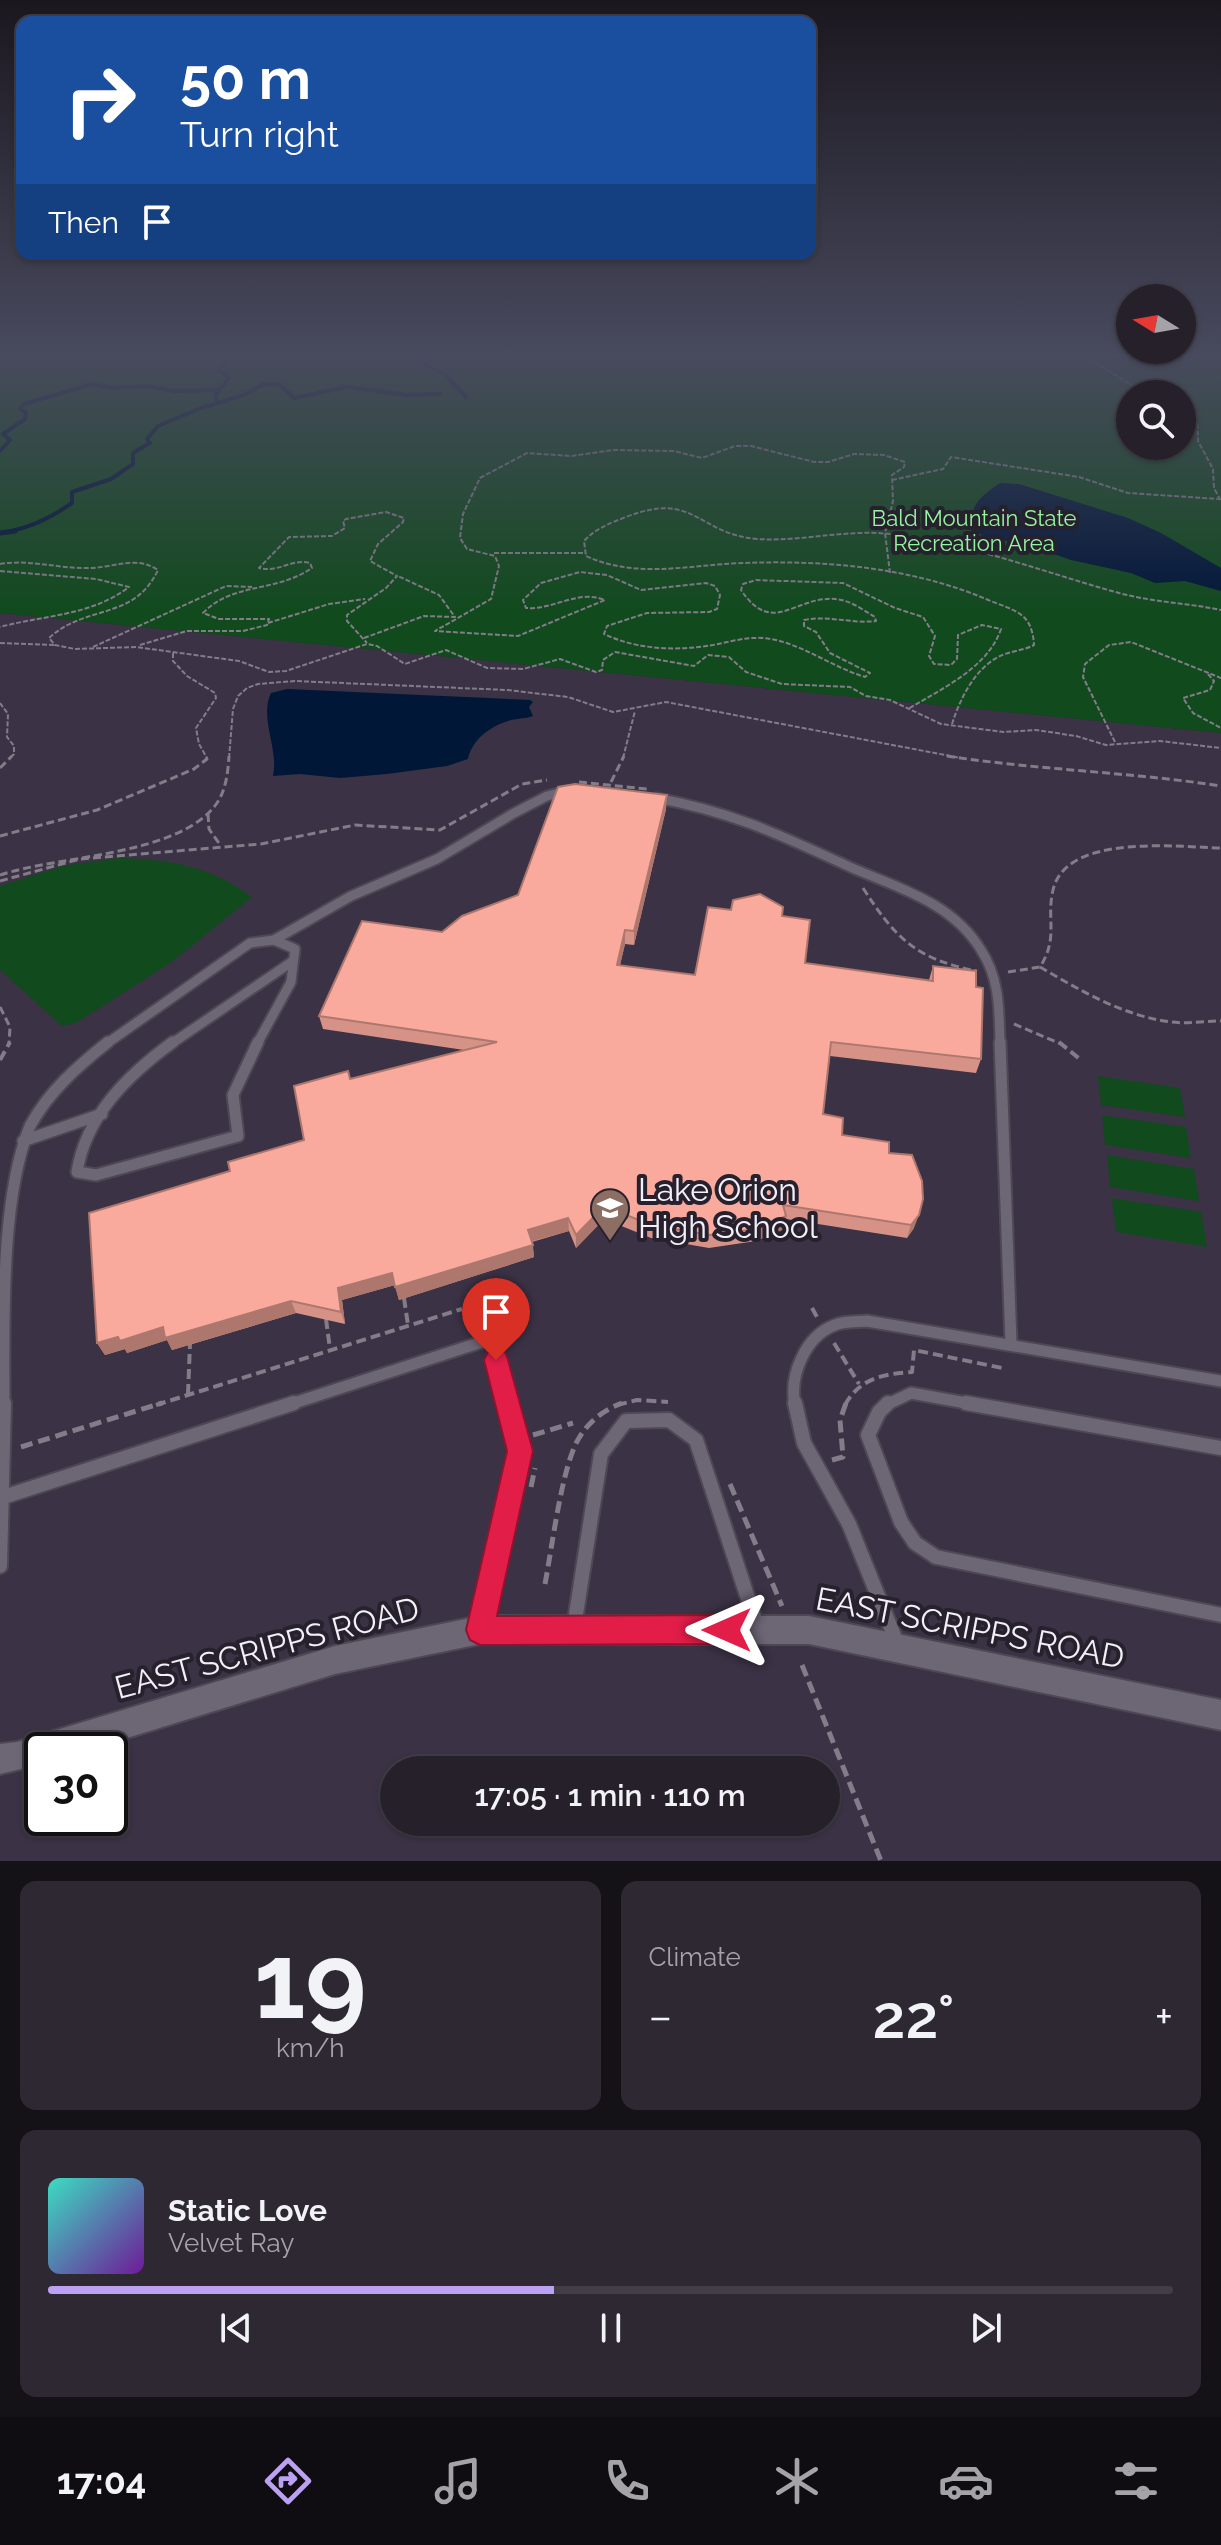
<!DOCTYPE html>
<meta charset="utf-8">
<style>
body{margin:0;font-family:Raleway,sans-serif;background:#2d2832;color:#f1f3f6;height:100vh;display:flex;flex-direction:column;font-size:30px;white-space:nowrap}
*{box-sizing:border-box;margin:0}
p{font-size:26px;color:#a3a3a8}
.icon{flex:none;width:44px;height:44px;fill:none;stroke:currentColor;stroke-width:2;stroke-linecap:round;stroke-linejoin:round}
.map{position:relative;height:1861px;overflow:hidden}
.drawer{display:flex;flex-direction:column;gap:20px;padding:20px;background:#141217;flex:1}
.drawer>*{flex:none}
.hud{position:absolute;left:16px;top:16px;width:800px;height:244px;border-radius:16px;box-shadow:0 2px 6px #0004,0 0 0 2px #423e47;background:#1a4fa0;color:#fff;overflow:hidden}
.needle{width:52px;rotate:281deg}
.fabs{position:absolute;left:1116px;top:284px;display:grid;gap:16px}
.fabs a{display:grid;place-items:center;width:80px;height:80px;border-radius:50%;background:#25202a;box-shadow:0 2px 6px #0004,0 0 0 2px #423e47;font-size:40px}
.speed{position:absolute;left:24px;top:1732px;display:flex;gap:16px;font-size:40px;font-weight:700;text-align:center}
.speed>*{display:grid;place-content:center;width:104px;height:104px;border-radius:50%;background:#25202a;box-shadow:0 2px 6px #0004,0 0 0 2px #423e47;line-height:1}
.speed .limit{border:4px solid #111;border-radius:12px;background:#fff;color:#111}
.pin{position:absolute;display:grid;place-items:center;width:68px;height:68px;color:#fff;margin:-82px -34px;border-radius:50% 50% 50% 0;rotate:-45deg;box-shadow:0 0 8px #0007}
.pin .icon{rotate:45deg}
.me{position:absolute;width:88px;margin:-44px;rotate:270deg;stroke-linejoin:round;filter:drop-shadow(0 0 6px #0008)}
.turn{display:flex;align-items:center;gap:28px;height:168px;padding:0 32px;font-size:36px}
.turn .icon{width:104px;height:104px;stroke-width:2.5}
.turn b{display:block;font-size:56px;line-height:68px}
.then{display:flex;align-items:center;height:76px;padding:0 32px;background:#0003;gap:16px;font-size:30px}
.big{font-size:60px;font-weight:600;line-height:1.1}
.drawer .card{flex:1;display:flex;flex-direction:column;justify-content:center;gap:12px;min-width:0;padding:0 28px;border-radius:16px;background:#2d2832}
.drawer .dial{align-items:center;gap:0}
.dial b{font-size:104px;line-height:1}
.song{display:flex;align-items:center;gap:24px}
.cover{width:96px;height:96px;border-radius:12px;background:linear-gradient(135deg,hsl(170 70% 55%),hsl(280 70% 35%))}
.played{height:8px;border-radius:4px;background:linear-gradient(90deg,#bca0f2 45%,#423e47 45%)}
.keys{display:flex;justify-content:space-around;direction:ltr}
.heat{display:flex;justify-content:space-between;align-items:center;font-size:44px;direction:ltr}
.drawer .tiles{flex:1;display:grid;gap:20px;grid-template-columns:1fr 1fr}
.card:last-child{grid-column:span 2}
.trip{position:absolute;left:380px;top:1756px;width:460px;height:80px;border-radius:40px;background:#25202a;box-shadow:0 2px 6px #0004,0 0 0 2px #423e47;font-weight:600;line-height:80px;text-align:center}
.dock{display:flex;height:128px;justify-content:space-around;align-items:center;background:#0f0d11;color:#a3a3a8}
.dock .icon{width:56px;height:56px}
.dock .selected{color:#bca0f2}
.dock b{font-size:36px;color:#f1f3f6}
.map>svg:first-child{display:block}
.built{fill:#3b3245;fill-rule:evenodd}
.green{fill:#114a1d;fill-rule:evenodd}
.water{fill:#011738}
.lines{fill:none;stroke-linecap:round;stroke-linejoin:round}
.stream-far1{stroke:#011738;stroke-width:4}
.stream{stroke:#011738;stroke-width:5}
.service-far2-casing{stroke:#4d4853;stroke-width:13}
.service-far1-casing{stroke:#4d4853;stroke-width:15}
.service-casing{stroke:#4d4853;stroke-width:18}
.minor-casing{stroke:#4d4853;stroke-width:4}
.path-far3{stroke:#827d89;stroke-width:2;stroke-dasharray:5 2;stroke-linecap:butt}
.path-far2{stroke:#827d89;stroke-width:3;stroke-dasharray:8 4;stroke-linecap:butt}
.path-far1{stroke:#827d89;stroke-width:4;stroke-dasharray:10 5;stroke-linecap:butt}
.path{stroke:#827d89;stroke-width:5;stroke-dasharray:12 6;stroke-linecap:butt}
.service-far2{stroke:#6d6675;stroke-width:9}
.service-far1{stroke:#6d6675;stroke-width:11}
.service{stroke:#6d6675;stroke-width:14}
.minor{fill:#6d6675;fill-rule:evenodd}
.wall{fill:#d69286}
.shaded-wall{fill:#ae776d}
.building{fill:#f9aa9c;stroke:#ae776d;stroke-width:2}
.route{fill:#e11d48;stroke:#92132f;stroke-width:2}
.labels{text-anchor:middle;stroke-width:8;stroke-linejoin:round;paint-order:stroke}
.far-park-label{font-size:22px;fill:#93f59f;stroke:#27212e}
.near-poi-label{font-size:32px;fill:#f3eff8;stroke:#27212e;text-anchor:start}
.near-street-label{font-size:32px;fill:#f3eff8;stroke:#27212e}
</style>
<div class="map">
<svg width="1221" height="1861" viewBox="0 0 1221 1861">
<rect width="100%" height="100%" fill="#312a38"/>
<!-- built -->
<path class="built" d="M0,613L1221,733V1861H0ZM42,1750H110V1818H42ZM394,1770H826V1822H394Z"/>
<!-- green -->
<g class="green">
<path d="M0,354H1221V733L0,613ZM1130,394H1182V446H1130Z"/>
<path d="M120,858C169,859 212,867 252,897L172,962L76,1023L62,1026L0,970V886L62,866Z"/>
<path d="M1098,1076L1180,1088L1185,1117L1101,1105Z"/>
<path d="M1102,1115L1186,1127L1191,1158L1105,1145Z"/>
<path d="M1107,1155L1194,1169L1199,1201L1110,1187Z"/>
<path d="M1112,1198L1201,1212L1207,1247L1116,1232Z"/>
</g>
<!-- water -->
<g class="water">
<path d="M1000,483L1019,484L1128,518L1161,533L1221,568V591L1185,581L1155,583L1131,573L1071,560L1031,546L987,537L971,530C969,505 981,496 1000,483Z"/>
<path d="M287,689L530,700L533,702L529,707L533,716C525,719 516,718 508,721C489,727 472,740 468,759L447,766L387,774L340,778L300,774L273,776C279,749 259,718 271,693Z"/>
</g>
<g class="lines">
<!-- stream-far1 -->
<g class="stream-far1">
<path d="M419,354L420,362L444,374L466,397"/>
<path d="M219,402L216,401V394L229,378L219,370L233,354"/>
<path d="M0,451L10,440L3,434L25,419L26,412L20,409L24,404L92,384L112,388L148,386L174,391L218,390"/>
<path d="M2,533C29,528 49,519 72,503V492L111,479L133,464V453L150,443L147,439L158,426L201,408L244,395L264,384H279L294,398L347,387L407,395L440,394"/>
</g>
<!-- stream -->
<path class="stream" d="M0,533L15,531"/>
<defs>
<g id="service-far2">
<path d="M656,798C733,812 780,835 850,867C898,888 952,902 981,950C1000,979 999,1010 1000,1044"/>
<path d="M274,940L351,896L437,859L514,813L547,796L566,791"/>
<path d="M106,1044L250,943L274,940L295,949L291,982L257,1044"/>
<path d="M171,1044L293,961"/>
</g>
<g id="service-far1">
<path d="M173,1042C129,1074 86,1115 77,1172L96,1175L238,1136L233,1095L258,1042"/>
<path d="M1000,1042L1011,1343"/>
<path d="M23,1141L102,1114"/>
<path d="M4,1405C4,1323 0,1199 30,1126C49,1091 78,1066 108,1042"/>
<path d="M288,1405L491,1339L508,1405"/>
<path d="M795,1405C789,1376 805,1336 835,1325C844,1321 857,1322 867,1321L1221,1381"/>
<path d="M886,1405L911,1393L977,1405"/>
</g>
<g id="service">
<path d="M795,1403L804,1443L849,1524L897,1643"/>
<path d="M888,1403L879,1412L868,1435L901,1522L915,1543L936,1557L1221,1615"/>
<path d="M966,1403L1221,1448"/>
<path d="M0,1498L294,1403"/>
<path d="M0,1566L4,1403"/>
<path d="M481,1627L520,1451L508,1403"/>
<path d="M574,1627L601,1454L626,1421L669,1420L696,1440L757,1626"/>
</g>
<path id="minor" d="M480,1616H809L1221,1700V1730L809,1644H480L335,1674L88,1750H42V1764L0,1774V1744L17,1742L335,1646Z"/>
</defs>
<!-- service-far2 casing -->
<use href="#service-far2" class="service-far2-casing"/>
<!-- service-far1 casing -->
<use href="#service-far1" class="service-far1-casing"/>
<!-- service casing -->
<use href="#service" class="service-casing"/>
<!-- minor casing -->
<use href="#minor" class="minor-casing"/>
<!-- path-far3 -->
<g class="path-far3">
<path d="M1134,354L1084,356L1133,386L1139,394"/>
<path d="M1182,405L1195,410L1197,414L1198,441L1213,469L1214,488L1221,501"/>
<path d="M892,480L943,469L951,457L1079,477L1128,493L1219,499"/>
<path d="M494,553H585"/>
<path d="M0,564C31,559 59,569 89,568C113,568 136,555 158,570C134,621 86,604 49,638L55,645L75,649L136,647L239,661L269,672L286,671L367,644L377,646L405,664L446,650L487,668L523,669L560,659L596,672L602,670L603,660L615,652L694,666L708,655L729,657L746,672L782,684L850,687L866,696L890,700L941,724L1004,732L1036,730L1076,736L1106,745L1160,741L1221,748"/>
<path d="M0,571L96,579L129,587C91,616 44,615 0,627"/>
<path d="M890,573L885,533L893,501L892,475L904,467L905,462L884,455L854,454L828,462H814L751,446H735L702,458L674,451L613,450L571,456L527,453L480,478L463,514L460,538L467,549L495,556L499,566L491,599L435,631L518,636L605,600C578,589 554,610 526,608L523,600L541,583L580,572L607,575L641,590L706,583L715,586L720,595L717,609L709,612L647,613L607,626L604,634C638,650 676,651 713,645C729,642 745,637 762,638C797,640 831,667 865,677L870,673L830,653L816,632L804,626V620C828,615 852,624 876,621L875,617C863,610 850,600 835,599C794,596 773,637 741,590L743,584L756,580L843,583L895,608L923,617L935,636L929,656L934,664L951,665L957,659L958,635L982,625L1001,629C988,668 941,689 908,709"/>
<path d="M268,623L329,604L365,599"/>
<path d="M364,638L424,616L455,617L439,595L398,576"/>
<path d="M0,643L55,645"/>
<path d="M140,645L187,631H243L267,625L269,619H219L203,613C233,582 275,593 312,568L310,563C292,558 279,573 259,568L289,537L332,536L345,528L343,521L346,519L386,512L404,518L403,522L378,544L370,561L397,576L386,588L347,615V621L367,643"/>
<path d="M93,647L226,586L252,587"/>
<path d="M173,653V661L187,676L215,693L216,698L196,728L199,744L207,758"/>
<path d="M1208,674L1214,681L1210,690L1183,698L1193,713L1221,728"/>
<path d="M0,703L8,714L7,737L14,746V754L10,758"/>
<path d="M952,724C960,699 974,670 998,657C1009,651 1023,651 1034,645C1032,611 1014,611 986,599C910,567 824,560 742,563C688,565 637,579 586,556L584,541C595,529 610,523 626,517C695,490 697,534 757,539C801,542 845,529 890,534C969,543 1043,572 1119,593C1152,602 1187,603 1221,610"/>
<path d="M1115,742L1083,677L1085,664L1109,645L1131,642L1221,678"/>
<path d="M229,758L233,709L238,696L247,688L258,684L295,681L507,690L568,697L613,712L666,702L961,758"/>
<path d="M623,758L635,711"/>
</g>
<!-- path-far2 -->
<g class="path-far2">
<path d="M947,756C1038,770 1130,772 1221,786"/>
<path d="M0,768L12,756"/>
<path d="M579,782L647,789"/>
<path d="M611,782L624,756"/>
<path d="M208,814L209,829L221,846"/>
<path d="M0,836L97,810L194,769L207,759L205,756"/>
<path d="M0,875C60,855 180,856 217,803C226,790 228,772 229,756"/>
<path d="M0,881L80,859L261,844L355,825L440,830L522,784L547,780"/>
<path d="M863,888C896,939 916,959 977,971"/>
<path d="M1040,967C1081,991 1124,1016 1171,1022C1188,1024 1205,1021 1221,1021"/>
<path d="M1008,972L1040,967C1059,937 1046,920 1053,890C1066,833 1177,847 1221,848"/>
<path d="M0,1007L10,1027L9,1044"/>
<path d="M1014,1024L1061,1044"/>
</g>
<!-- path-far1 -->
<g class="path-far1">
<path d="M1059,1042L1081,1060"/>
<path d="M0,1060L10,1042"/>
<path d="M404,1298L408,1325"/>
<path d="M812,1308L817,1317"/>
<path d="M326,1319L330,1349"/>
<path d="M834,1343L859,1384"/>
<path d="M188,1394L190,1344"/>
<path d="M156,1405L462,1309"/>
<path d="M617,1405L637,1400L668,1402"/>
<path d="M845,1405C860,1378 883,1374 912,1372L914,1350L1002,1368"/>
</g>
<!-- path -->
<g class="path">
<path d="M533,1435L573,1423"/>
<path d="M21,1447L162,1403"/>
<path d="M832,1460L843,1457L840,1420L846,1403"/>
<path d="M730,1484L782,1606"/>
<path d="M531,1487L535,1468"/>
<path d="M545,1584C552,1548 562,1465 579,1438C589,1421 604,1410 622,1403"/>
<path d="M802,1665L881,1861"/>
</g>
<!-- service-far2 -->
<use href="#service-far2" class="service-far2"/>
<!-- service-far1 -->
<use href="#service-far1" class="service-far1"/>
<!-- service -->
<use href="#service" class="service"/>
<!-- minor -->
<use href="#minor" class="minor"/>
</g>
<!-- wall -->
<path class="wall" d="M666,809L634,945L625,944L620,965L695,975L782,916L805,963L929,980L933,966L976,987L981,1059L976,1073L830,1056L823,1114L842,1135L889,1153L914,1228L907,1238L786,1219L784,1229L756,1241L709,1248L651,1238L619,1225L607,1216L576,1248L569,1231L532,1242L534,1257L399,1300L395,1285L342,1300L345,1324L296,1313L172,1350L167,1340L127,1353L125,1349L105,1355L97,1343L230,1171L304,1140L350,1079L464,1050L323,1029L319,1016L442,932L518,895Z"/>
<!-- shaded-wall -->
<g class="shaded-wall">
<path d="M667,795L666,809L634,945V931Z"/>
<path d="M625,930V944L617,978V965Z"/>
<path d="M607,1203V1216L576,1248V1235Z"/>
<path d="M919,1215L914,1228L907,1238L911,1225Z"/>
<path d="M786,1216L784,1229L756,1241L758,1229Z"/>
<path d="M568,1218L569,1231L529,1242L528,1230Z"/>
<path d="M533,1245L534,1257L399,1300L395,1287Z"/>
<path d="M392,1273L395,1285L342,1300L345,1324L341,1312L338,1288Z"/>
<path d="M291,1301L296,1313L172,1350L167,1340L127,1353L125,1349L105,1355L97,1343L118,1337Z"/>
</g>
<!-- building -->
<path class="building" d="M575,784L667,795L634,931L625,930L617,965L695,975L708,907L731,910L733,900L760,894L783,907L782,916L810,920L805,963L933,981V966L976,971V987L983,988L981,1059L831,1042L823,1114L843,1118L842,1135L889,1142V1153L912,1155L922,1181L923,1199L919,1215L911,1225L783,1205L786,1216L758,1229L710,1235L651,1225L619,1212L607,1203L576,1235L568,1218L528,1230L533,1245L395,1287L392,1273L338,1288L341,1312L291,1301L165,1338L163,1327L120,1341L118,1337L97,1343L89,1213L230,1171L228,1162L304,1140L294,1086L348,1071L350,1079L497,1042L319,1016L362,921L442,932L462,916L518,895L558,787Z"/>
<!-- sky -->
<linearGradient id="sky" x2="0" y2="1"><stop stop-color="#1b171f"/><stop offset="0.58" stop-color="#484a5e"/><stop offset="1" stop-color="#484a5e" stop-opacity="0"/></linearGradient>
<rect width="1221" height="614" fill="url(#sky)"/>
<!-- route -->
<path class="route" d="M496,1349L505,1352L508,1360L533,1451L497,1616L727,1615L737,1620L741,1630L737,1640L727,1644L480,1645L470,1640L466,1630L507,1451L484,1360L488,1352Z"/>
<!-- icons -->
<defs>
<symbol id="school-pin" viewBox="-11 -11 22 30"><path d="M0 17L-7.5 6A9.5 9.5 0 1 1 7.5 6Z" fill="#8d6e63" stroke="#27212e"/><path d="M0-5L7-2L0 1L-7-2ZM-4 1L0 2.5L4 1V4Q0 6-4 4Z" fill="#fff"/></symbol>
</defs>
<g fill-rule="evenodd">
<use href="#school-pin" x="588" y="1186" width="44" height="60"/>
</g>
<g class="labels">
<!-- far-park labels -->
<g class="far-park-label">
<text x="974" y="526">Bald Mountain State<tspan x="974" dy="25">Recreation Area</tspan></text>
</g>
<!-- near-poi labels -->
<g class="near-poi-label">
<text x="638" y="1201">Lake Orion<tspan x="638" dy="37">High School</tspan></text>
</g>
<!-- near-street labels -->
<g class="near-street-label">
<text transform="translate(970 1628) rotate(11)" y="11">EAST SCRIPPS ROAD</text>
<text transform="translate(267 1648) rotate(-15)" y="11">EAST SCRIPPS ROAD</text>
</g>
</g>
</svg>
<div class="fabs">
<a><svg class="needle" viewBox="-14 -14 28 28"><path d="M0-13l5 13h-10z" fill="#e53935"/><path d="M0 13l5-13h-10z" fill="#a3a3a8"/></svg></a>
<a><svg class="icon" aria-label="search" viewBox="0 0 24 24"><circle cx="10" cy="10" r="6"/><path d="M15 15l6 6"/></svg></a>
</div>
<div class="speed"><div class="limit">30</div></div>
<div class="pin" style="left:496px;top:1360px;background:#d93025"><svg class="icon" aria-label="arrive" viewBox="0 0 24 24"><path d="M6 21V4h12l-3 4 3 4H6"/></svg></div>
<svg class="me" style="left:727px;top:1630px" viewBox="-20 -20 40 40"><path d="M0-17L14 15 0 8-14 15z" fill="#e11d48" stroke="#fff" stroke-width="4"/></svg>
<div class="trip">17:05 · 1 min · 110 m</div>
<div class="hud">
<div class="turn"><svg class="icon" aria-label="right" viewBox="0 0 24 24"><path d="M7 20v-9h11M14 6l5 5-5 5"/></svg><div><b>50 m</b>Turn right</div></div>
<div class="then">Then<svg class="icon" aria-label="arrive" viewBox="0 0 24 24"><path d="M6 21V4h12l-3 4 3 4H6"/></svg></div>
</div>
</div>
<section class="drawer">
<div class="tiles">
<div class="card dial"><b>19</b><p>km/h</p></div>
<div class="card"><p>Climate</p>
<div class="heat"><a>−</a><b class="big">22°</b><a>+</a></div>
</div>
<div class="card">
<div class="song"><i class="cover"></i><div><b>Static Love</b><p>Velvet Ray</p></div></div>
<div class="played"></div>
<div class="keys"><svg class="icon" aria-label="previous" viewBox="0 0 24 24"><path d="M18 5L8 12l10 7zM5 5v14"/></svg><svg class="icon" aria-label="pause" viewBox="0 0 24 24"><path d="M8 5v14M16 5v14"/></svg><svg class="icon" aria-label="next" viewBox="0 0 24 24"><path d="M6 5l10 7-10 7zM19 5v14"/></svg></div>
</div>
</div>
</section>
<nav class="dock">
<b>17:04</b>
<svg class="icon selected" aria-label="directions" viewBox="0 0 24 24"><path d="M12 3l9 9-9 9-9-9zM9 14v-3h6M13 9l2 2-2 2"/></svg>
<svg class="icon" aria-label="music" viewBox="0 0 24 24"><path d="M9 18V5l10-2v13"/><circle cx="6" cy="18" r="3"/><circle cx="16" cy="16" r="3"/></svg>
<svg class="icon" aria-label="phone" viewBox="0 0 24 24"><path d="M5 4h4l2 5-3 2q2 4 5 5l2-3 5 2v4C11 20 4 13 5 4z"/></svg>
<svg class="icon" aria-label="climate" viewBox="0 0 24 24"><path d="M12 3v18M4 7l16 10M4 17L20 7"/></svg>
<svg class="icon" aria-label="car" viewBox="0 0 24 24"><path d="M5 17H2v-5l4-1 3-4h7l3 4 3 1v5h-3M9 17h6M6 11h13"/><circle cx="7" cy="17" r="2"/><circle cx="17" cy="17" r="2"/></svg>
<svg class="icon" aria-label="filters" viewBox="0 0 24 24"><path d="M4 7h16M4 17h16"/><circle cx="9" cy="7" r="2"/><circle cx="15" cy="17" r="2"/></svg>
</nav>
